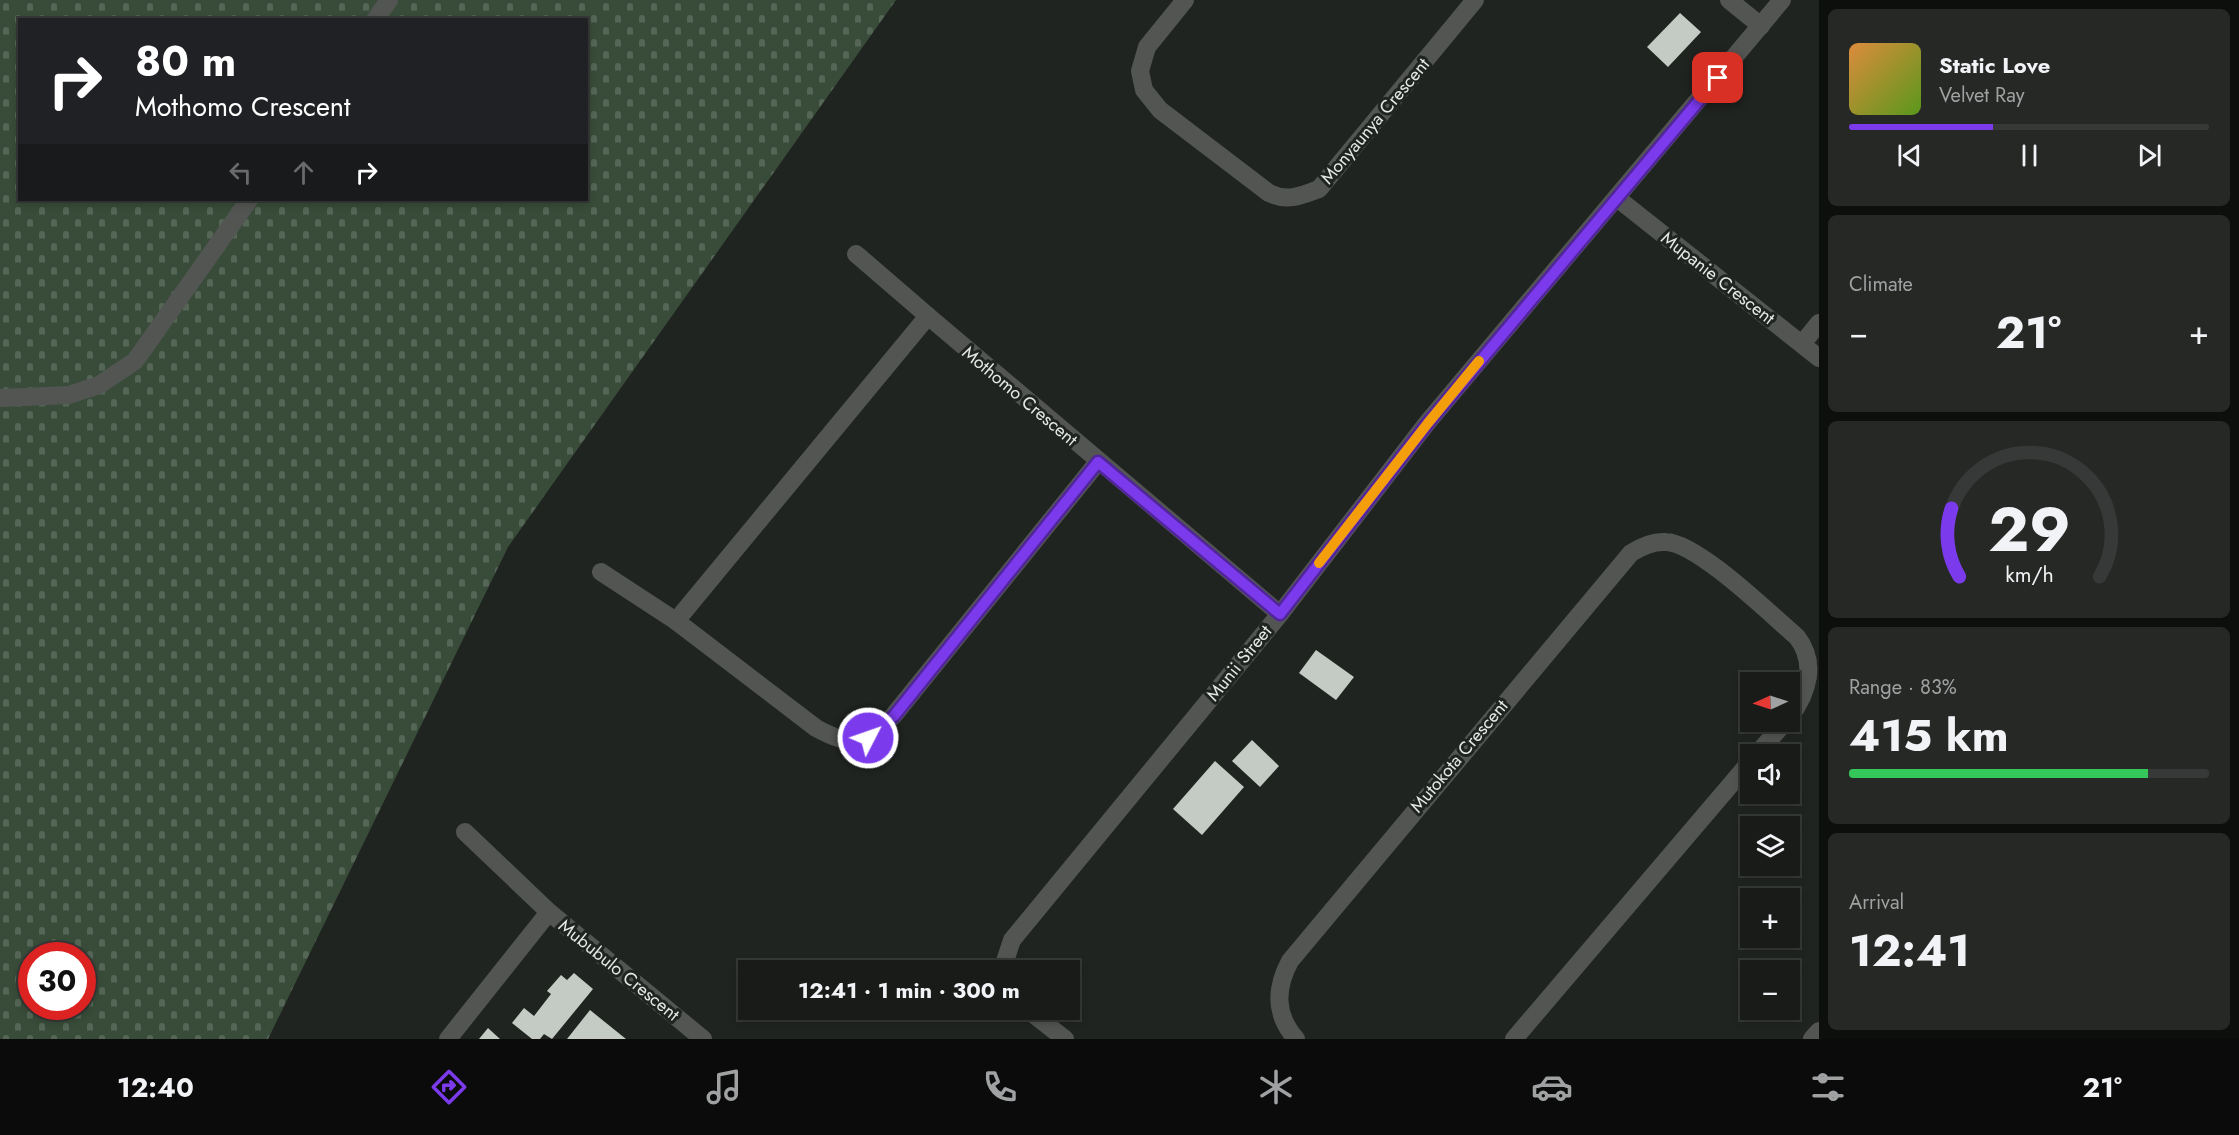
<!DOCTYPE html>
<meta charset="utf-8">
<style>
body{margin:0;font-family:Jost,sans-serif;background:#252825;color:#f1f3f6;height:100vh;display:flex;flex-direction:column;font-size:22px;white-space:nowrap}
*{box-sizing:border-box;margin:0}
p{font-size:20px;color:#9fa1a2}
.icon{flex:none;width:33px;height:33px;fill:none;stroke:currentColor;stroke-width:2;stroke-linecap:round;stroke-linejoin:round}
.map{position:relative;flex:1;overflow:hidden}
.side{display:flex;flex-direction:column;gap:9px;padding:9px;background:#0d0f0d;width:420px}
.side>*{flex:none}
.hud{position:absolute;left:18px;top:18px;width:570px;height:183px;border-radius:0px;box-shadow:0 3px 9px #0003,0 0 0 2px #363937;background:#202124;color:#fff;overflow:hidden}
.needle{width:39px;rotate:267deg}
.tools{position:absolute;left:1740px;top:672px;display:grid;gap:12px}
.tools a{display:grid;place-items:center;width:60px;height:60px;border-radius:0px;background:#181b18;box-shadow:0 3px 9px #0003,0 0 0 2px #363937;font-size:30px}
.speed{position:absolute;left:18px;top:942px;display:flex;gap:12px;font-size:30px;font-weight:700;text-align:center}
.speed>*{display:grid;place-content:center;width:78px;height:78px;border-radius:50%;background:#181b18;box-shadow:0 3px 9px #0003,0 0 0 2px #363937;line-height:1}
.speed .limit{border:9px solid #d22;background:#fff;color:#111}
.pin{position:absolute;display:grid;place-items:center;width:51px;height:51px;color:#fff;margin:-26px;border-radius:12px;box-shadow:0 3px 9px #0006}
.me{position:absolute;width:66px;margin:-33px;rotate:49deg;stroke-linejoin:round;filter:drop-shadow(0 0 4px #0008)}
.turn{display:flex;align-items:center;gap:21px;height:126px;padding:0 18px;font-size:27px}
.turn .icon{width:78px;height:78px;stroke-width:2.5}
.turn b{display:block;font-size:42px;line-height:51px}
.lanes{display:flex;align-items:center;height:57px;padding:0 18px;background:#0003;justify-content:center;gap:30px;direction:ltr}
.lanes .off{opacity:.35}
.big{font-size:45px;font-weight:700;line-height:1.1}
.side .card{flex:1;display:flex;flex-direction:column;justify-content:center;gap:9px;min-width:0;padding:0 21px;border-radius:9px;background:#252825}
.side .dial{align-items:center;gap:0}
.dial svg{height:156px;overflow:visible;fill:none;stroke:#363937;stroke-width:7;stroke-linecap:round;text-anchor:middle}
.dial text{fill:#f1f3f6;stroke:none}
.song{display:flex;align-items:center;gap:18px}
.cover{width:72px;height:72px;border-radius:9px;background:linear-gradient(135deg,hsl(30 70% 55%),hsl(90 70% 35%))}
.played{height:6px;border-radius:3px;background:linear-gradient(90deg,#7c3aed 40%,#363937 40%)}
.keys{display:flex;justify-content:space-around;direction:ltr}
.heat{display:flex;justify-content:space-between;align-items:center;font-size:33px;direction:ltr}
.charge{height:9px;border-radius:4px;background:linear-gradient(90deg,#34c759 83%,#363937 0)}
.trip{position:absolute;left:738px;top:960px;width:342px;height:60px;border-radius:0px;background:#181b18;box-shadow:0 3px 9px #0003,0 0 0 2px #363937;font-weight:700;line-height:60px;text-align:center}
.tab-bar{display:flex;height:96px;justify-content:space-around;align-items:center;background:#0a0b0a;color:#9fa1a2}
.tab-bar .icon{width:42px;height:42px}
.tab-bar .on{color:#7c3aed}
.tab-bar b{font-size:27px;color:#f1f3f6}
main{display:flex;flex:1;min-height:0}
.map>svg:first-child{display:block}
.cemetery{fill:url(#cemetery-stones);fill-rule:evenodd}
.building{fill:#c4cac4}
.lines{fill:none;stroke-linecap:round;stroke-linejoin:round}
.minor{stroke:#535553;stroke-width:18}
.route-casing{stroke:#51269a;stroke-width:15}
.route{stroke:#7c3aed;stroke-width:10}
.slow{stroke:#f59e0b;stroke-width:10}
.labels{text-anchor:middle;stroke-width:6;stroke-linejoin:round;paint-order:stroke}
.street-label{font-size:18px;fill:#e5e8e5;stroke:#202420}
</style>
<main>
<div class="map">
<svg width="1819" height="1039" viewBox="0 0 1819 1039">
<defs>
<pattern id="cemetery-stones" width="16" height="16" patternUnits="userSpaceOnUse" patternTransform="scale(1.5)"><rect width="16" height="16" fill="#384c39"/><path d="M2 7V4a2 2 0 0 1 4 0v3zM10 15v-3a2 2 0 0 1 4 0v3z" fill="#556656"/></pattern>
</defs>
<rect width="100%" height="100%" fill="#202420"/>
<!-- cemetery -->
<path class="cemetery" d="M0,0H896L508,547L268,1039H0ZM20,20H586V200H20ZM32,956H82V1006H32Z"/>
<!-- building -->
<g class="building">
<path d="M1680,13L1701,32L1668,67L1647,47Z"/>
<path d="M1316,650L1354,677L1336,700L1299,673Z"/>
<path d="M1252,740L1279,766L1260,787L1232,761Z"/>
<path d="M1215,761L1244,787L1202,835L1173,809Z"/>
<path d="M574,973L593,989L552,1039L544,1034L540,1039H532L512,1023L524,1008L534,1016L551,994L547,991L561,975L567,980Z"/>
<path d="M590,1010L626,1039H567Z"/>
<path d="M488,1028L500,1039H479Z"/>
</g>
<g class="lines">
<!-- minor -->
<g class="minor">
<path d="M1185,0L1147,47L1140,71L1144,90L1160,110L1269,193C1287,202 1301,196 1319,189L1475,0"/>
<path d="M1729,0L1761,26"/>
<path d="M375,20L389,0"/>
<path d="M1617,198L1819,358"/>
<path d="M856,254L928,316"/>
<path d="M1802,344L1819,323"/>
<path d="M0,398L69,395L99,385L135,361L249,200"/>
<path d="M601,572L676,621L816,728C852,748 865,744 894,715L1098,462"/>
<path d="M676,621L928,316L1280,614"/>
<path d="M1757,754L1785,722"/>
<path d="M465,832L549,912L703,1039"/>
<path d="M1005,970V961L1012,940L1280,614L1427,423L1782,0"/>
<path d="M1028,1010L1065,1039"/>
<path d="M448,1039L549,912"/>
<path d="M1296,1039C1275,1015 1275,989 1290,961L1631,553C1642,546 1653,541 1666,542C1698,543 1771,615 1797,637C1817,663 1808,692 1790,717"/>
<path d="M1514,1039L1750,762"/>
<path d="M1812,1039L1819,1031"/>
</g>
</g>
<g class="lines">
<defs>
<path id="route" d="M868,738L894,716L1098,462L1280,614L1428,423L1718,78"/>
</defs>
<!-- route casing -->
<use href="#route" class="route-casing"/>
<!-- route -->
<use href="#route" class="route"/>
<!-- slow -->
<path class="slow" d="M1319,563L1428,423L1479,361"/>
</g>
<g class="labels">
<!-- street labels -->
<g class="street-label">
<text transform="translate(1375 121) rotate(-50)" y="6">Monyaunya Crescent</text>
<text transform="translate(1718 278) rotate(38)" y="6">Mupanie Crescent</text>
<text transform="translate(1020 396) rotate(40)" y="6">Mothomo Crescent</text>
<text transform="translate(1239 663) rotate(-51)" y="6">Munii Street</text>
<text transform="translate(1459 756) rotate(-50)" y="6">Mutokota Crescent</text>
<text transform="translate(619 970) rotate(39)" y="6">Mububulo Crescent</text>
</g>
</g>
</svg>
<div class="tools">
<a><svg class="needle" viewBox="-14 -14 28 28"><path d="M0-13l5 13h-10z" fill="#e53935"/><path d="M0 13l5-13h-10z" fill="#9fa1a2"/></svg></a>
<a><svg class="icon" aria-label="sound" viewBox="0 0 24 24"><path d="M4 9h4l5-4v14l-5-4H4zM17 9q2 3 0 6"/></svg></a>
<a><svg class="icon" aria-label="layers" viewBox="0 0 24 24"><path d="M12 4l9 5-9 5-9-5zM3 14l9 5 9-5"/></svg></a>
<a>+</a>
<a>−</a>
</div>
<div class="speed"><div class="limit">30</div></div>
<div class="pin" style="left:1718px;top:78px;background:#d93025"><svg class="icon" aria-label="arrive" viewBox="0 0 24 24"><path d="M6 21V4h12l-3 4 3 4H6"/></svg></div>
<svg class="me" style="left:868px;top:738px" viewBox="-20 -20 40 40"><circle r="17" fill="#7c3aed" stroke="#fff" stroke-width="3"/><path d="M0-11L8 9 0 5-8 9z" fill="#fff"/></svg>
<div class="trip">12:41 · 1 min · 300 m</div>
<div class="hud">
<div class="turn"><svg class="icon" aria-label="right" viewBox="0 0 24 24"><path d="M7 20v-9h11M14 6l5 5-5 5"/></svg><div><b>80 m</b>Mothomo Crescent</div></div>
<div class="lanes"><svg class="icon off" aria-label="left" viewBox="0 0 24 24"><path d="M17 20v-9H6M10 6l-5 5 5 5"/></svg><svg class="icon off" aria-label="ahead" viewBox="0 0 24 24"><path d="M12 20V5M6 11l6-6 6 6"/></svg><svg class="icon" aria-label="right" viewBox="0 0 24 24"><path d="M7 20v-9h11M14 6l5 5-5 5"/></svg></div>
</div>
</div>
<section class="side">
<div class="card">
<div class="song"><i class="cover"></i><div><b>Static Love</b><p>Velvet Ray</p></div></div>
<div class="played"></div>
<div class="keys"><svg class="icon" aria-label="previous" viewBox="0 0 24 24"><path d="M18 5L8 12l10 7zM5 5v14"/></svg><svg class="icon" aria-label="pause" viewBox="0 0 24 24"><path d="M8 5v14M16 5v14"/></svg><svg class="icon" aria-label="next" viewBox="0 0 24 24"><path d="M6 5l10 7-10 7zM19 5v14"/></svg></div>
</div>
<div class="card"><p>Climate</p>
<div class="heat"><a>−</a><b class="big">21°</b><a>+</a></div>
</div>
<div class="card dial"><svg viewBox="0 0 100 80">
<path d="M14 69A42 42 0 1 1 86 69"/>
<path d="M14 69A42 42 0 0 1 10 34" stroke="#7c3aed"/>
<text x="50" y="56" font-size="32" font-weight="700">29</text>
<text x="50" y="72" font-size="11">km/h</text>
</svg></div>
<div class="card"><p>Range · 83%</p><b class="big">415 km</b><div class="charge"></div></div>
<div class="card"><p>Arrival</p><b class="big">12:41</b></div>
</section>
</main>
<nav class="tab-bar">
<b>12:40</b>
<svg class="icon on" aria-label="directions" viewBox="0 0 24 24"><path d="M12 3l9 9-9 9-9-9zM9 14v-3h6M13 9l2 2-2 2"/></svg>
<svg class="icon" aria-label="music" viewBox="0 0 24 24"><path d="M9 18V5l10-2v13"/><circle cx="6" cy="18" r="3"/><circle cx="16" cy="16" r="3"/></svg>
<svg class="icon" aria-label="phone" viewBox="0 0 24 24"><path d="M5 4h4l2 5-3 2q2 4 5 5l2-3 5 2v4C11 20 4 13 5 4z"/></svg>
<svg class="icon" aria-label="climate" viewBox="0 0 24 24"><path d="M12 3v18M4 7l16 10M4 17L20 7"/></svg>
<svg class="icon" aria-label="car" viewBox="0 0 24 24"><path d="M5 17H2v-5l4-1 3-4h7l3 4 3 1v5h-3M9 17h6M6 11h13"/><circle cx="7" cy="17" r="2"/><circle cx="17" cy="17" r="2"/></svg>
<svg class="icon" aria-label="filters" viewBox="0 0 24 24"><path d="M4 7h16M4 17h16"/><circle cx="9" cy="7" r="2"/><circle cx="15" cy="17" r="2"/></svg>
<b>21°</b>
</nav>
